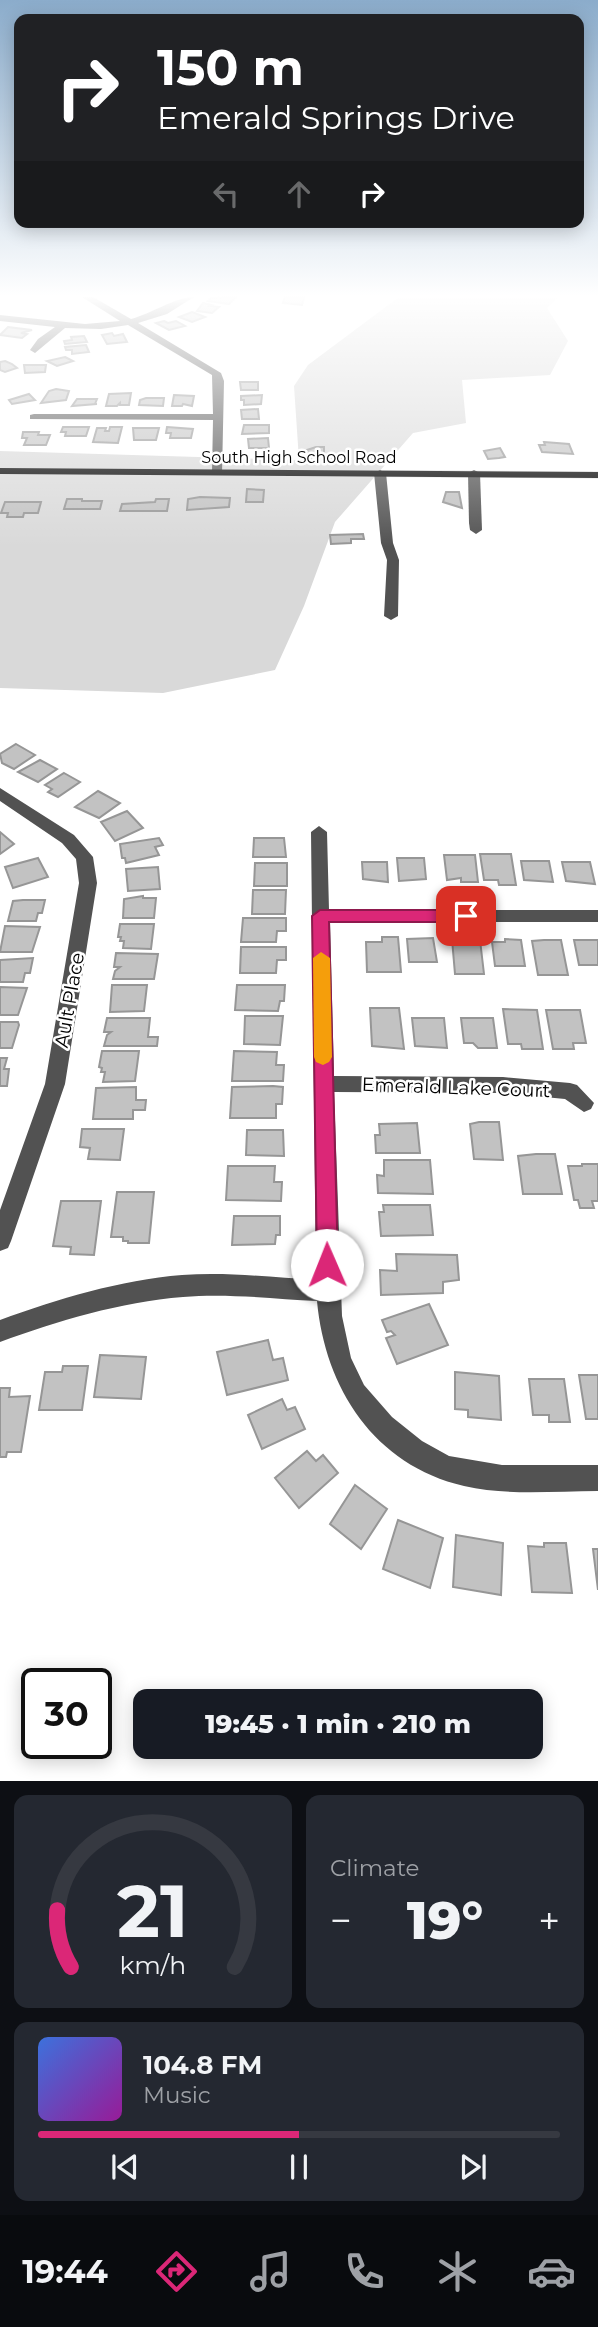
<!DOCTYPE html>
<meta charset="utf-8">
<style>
body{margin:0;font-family:Montserrat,sans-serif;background:#242831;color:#f1f3f6;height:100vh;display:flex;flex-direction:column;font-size:26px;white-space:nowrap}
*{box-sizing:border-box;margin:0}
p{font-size:23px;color:#9ea1a6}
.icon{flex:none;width:38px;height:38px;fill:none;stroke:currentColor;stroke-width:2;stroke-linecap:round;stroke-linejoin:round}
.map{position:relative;height:1781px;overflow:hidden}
.side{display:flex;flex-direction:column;gap:14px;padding:14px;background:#0d0f14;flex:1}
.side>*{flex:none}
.banner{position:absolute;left:14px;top:14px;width:570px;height:214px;border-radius:14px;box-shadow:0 4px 18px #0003;background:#202124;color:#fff;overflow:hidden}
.speed{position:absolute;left:21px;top:1668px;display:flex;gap:14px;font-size:35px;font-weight:700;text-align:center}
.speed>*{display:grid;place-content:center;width:91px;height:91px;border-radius:50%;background:#171b24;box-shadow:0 4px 18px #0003;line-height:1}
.speed .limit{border:4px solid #111;border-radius:10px;background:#fff;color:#111}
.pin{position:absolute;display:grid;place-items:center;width:60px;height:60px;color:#fff;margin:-30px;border-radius:14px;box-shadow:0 4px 10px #0006}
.me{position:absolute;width:77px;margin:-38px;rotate:359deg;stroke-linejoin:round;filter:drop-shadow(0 0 5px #0008)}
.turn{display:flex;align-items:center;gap:24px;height:147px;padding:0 28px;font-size:32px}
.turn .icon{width:91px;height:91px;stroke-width:2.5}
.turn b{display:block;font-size:49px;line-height:60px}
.lanes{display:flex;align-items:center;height:66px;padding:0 28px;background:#0003;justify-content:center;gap:35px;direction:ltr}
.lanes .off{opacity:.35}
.big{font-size:52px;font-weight:800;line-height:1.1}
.side .card{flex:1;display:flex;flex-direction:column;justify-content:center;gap:10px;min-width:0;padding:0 24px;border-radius:14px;background:#242831}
.side .dial{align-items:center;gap:0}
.dial svg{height:182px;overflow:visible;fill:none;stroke:#363941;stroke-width:7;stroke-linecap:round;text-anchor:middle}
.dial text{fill:#f1f3f6;stroke:none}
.song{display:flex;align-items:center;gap:21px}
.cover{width:84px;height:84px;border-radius:10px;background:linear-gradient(135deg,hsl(220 70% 55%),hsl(300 70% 35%))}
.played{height:7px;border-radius:4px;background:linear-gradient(90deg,#db2777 50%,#363941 50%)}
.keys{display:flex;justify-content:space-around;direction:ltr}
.heat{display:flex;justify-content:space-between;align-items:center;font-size:38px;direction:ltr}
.side .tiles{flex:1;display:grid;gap:14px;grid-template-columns:1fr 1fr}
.card:last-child{grid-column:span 2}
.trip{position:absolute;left:133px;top:1689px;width:410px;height:70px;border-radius:14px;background:#171b24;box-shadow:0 4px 18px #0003;font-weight:800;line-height:70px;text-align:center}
.tabs{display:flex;height:112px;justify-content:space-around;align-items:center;background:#090b0e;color:#9ea1a6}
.tabs .icon{width:49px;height:49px}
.tabs .on{color:#db2777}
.tabs b{font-size:32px;color:#f1f3f6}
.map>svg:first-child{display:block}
.green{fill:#d9d9d9}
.building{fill:#c2c2c2;stroke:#969696;stroke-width:2}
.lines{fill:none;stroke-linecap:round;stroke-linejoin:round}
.major-casing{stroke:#dbdbdb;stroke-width:1}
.minor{fill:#525252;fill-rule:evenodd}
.major{fill:#000;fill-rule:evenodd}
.route{fill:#db2777;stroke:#8e194d;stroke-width:2}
.slow{fill:#f59e0b}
.labels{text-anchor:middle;stroke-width:5;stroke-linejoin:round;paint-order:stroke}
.far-street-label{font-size:16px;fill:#000;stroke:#fff}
.street-label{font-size:19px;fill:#000;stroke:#fff}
</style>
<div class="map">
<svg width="598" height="1781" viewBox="0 0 598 1781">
<rect width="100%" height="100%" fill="#fff"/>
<!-- green -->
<path class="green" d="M399,297H558L547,308L568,341L550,375L462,380L466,423L413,433L335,522L304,606L275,670L163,693L0,688V451L299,460L294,386L308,365Z"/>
<!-- building -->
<g class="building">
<path d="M236,297L229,304L208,301L211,298Z"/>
<path d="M285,297H304L302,305L283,303Z"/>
<path d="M203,303L212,305L210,306L219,307L212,313L197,311Z"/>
<path d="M192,312L205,317L192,322L179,317Z"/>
<path d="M164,321L168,323L176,321L185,326L169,330L156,323Z"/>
<path d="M8,327L32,330L21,333L27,334L22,338L0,335Z"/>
<path d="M112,333L114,336L123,334L127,342L107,344L102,335Z"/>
<path d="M84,336L87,342L65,344L64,341L72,340L71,337Z"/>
<path d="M86,345L89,352L72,354V350H66L65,347Z"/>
<path d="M65,357L73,361L57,366L47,361Z"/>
<path d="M5,361L12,364L17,368L5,372L0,370V362Z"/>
<path d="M24,365H46L45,372L25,373Z"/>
<path d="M240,382H258V390H241Z"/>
<path d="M56,389L69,391L66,400L41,403L49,391Z"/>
<path d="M131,393L129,405H120V403L117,406H106L109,394Z"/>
<path d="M29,394L35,400L12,404L9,400Z"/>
<path d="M174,395L194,396L192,406L183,404L182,406H172Z"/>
<path d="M262,395L261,404L244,405V400H241V396Z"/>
<path d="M146,398H164L163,406L139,405L140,400Z"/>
<path d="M77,399H97L95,404H97L72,406Z"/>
<path d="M258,409L259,419H242L241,410Z"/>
<path d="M244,425H269V433L242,434Z"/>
<path d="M63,427H89L86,436H65L66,432H61Z"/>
<path d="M110,427H122L118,443L93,442L97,428H106L105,431H109Z"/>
<path d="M167,427L193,429L191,438H170L171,433H166Z"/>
<path d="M133,428H159L156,440H134Z"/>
<path d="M23,432H39L38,435H50L46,445H24L27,438H22Z"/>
<path d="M268,438L269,448H249L248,439Z"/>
<path d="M544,442L569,444L573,454L542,452L539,445H545Z"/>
<path d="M316,447H324V456H308L307,450Z"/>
<path d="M500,448L505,457L499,458L488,459L484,451Z"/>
<path d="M247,489L264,490L263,502H246Z"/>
<path d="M446,492H459L462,508L443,502Z"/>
<path d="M200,497L230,498L229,507L187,510L188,499Z"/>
<path d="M67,499H82V501H102L100,509H64Z"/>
<path d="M156,499H169L167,511H120L122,504L155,502Z"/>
<path d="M5,502H41L38,513H24L23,517H7L8,513H1Z"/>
<path d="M363,534L364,539H351V543L331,544L330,535Z"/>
<path d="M16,744L35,755L14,769L2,763L0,754Z"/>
<path d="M40,760L57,769L38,782L18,772Z"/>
<path d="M64,773L80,782L58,797L48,792L52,789L45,785Z"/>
<path d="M98,791L120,803L99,818L75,807Z"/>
<path d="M127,811L143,828L115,841L101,822Z"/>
<path d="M0,832L14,844L0,854Z"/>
<path d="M159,838L163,845L155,847L159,855L126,863L125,858H122L120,844Z"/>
<path d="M254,838H284L286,857H253Z"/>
<path d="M480,854H511L516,885H499L498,880H484Z"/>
<path d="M444,855H475L478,882H461V878L447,880Z"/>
<path d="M38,858L48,877L13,888L5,867Z"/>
<path d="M397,858H424L426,879L399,881Z"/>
<path d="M521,861H549L553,882L524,880Z"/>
<path d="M362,862H387L388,882L363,879Z"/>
<path d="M562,862H590L595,884L566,881Z"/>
<path d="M255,863H287V886H254Z"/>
<path d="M158,867L160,889L128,891L126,869Z"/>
<path d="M253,890H286L285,914H252Z"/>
<path d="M143,896V898H156L154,918H123L124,899Z"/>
<path d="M23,900H45L42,913H38L36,921H8L13,901Z"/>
<path d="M243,918H286V931H277L276,942H241Z"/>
<path d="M120,924H154L151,949L123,948L124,941H120L121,937H118Z"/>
<path d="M5,926L40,927L32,952H0Z"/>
<path d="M382,937H398L401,972H367L366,942H382Z"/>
<path d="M433,938L437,962H409L407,939Z"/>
<path d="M452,939L480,940L484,974H455Z"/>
<path d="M505,939L521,940L525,966H495L492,942H505Z"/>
<path d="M544,940H561L568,975H538L532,941Z"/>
<path d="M574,940H598V965H579Z"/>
<path d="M241,947H286V960H277L276,973H240Z"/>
<path d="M116,953L158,954L154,979H113L115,971L120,967H114Z"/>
<path d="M33,958L30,973H25L23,982H0V960Z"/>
<path d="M112,985H147L144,1011L110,1012Z"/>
<path d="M237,985H285L284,1001H280L278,1011L235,1010Z"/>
<path d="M0,987L27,988L18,1015H0Z"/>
<path d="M370,1008H399L404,1049L372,1046Z"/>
<path d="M503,1009L537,1010L543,1049H522L521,1044H508Z"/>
<path d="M546,1010H580L586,1043H573L574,1049H553Z"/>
<path d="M245,1016H283L280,1045L244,1044Z"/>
<path d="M107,1018H150L148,1037H158L157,1046H104L107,1035L111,1032H104Z"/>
<path d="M412,1018H444L447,1048L415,1046Z"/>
<path d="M461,1018H493L497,1048H478L473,1043H464Z"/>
<path d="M0,1022H18L19,1025L12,1048H0Z"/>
<path d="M102,1051H139L135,1081L103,1082L105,1072H101L102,1068L99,1067Z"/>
<path d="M234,1051L277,1052L276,1065H284L283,1081H232Z"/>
<path d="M0,1058H7L4,1069H9L7,1086H0Z"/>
<path d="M273,1086L283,1087L282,1104H276V1118H230L232,1087Z"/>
<path d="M136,1087V1100H146L145,1110H133V1119H93L96,1088Z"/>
<path d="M479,1122H499L503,1160L474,1159L470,1124Z"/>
<path d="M417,1123L420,1153H376L375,1135H380L379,1124Z"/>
<path d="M82,1129H124L120,1160L88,1159L90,1148L80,1147Z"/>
<path d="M247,1130H283L284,1156L246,1155Z"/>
<path d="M536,1154H555L562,1194H523L518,1156Z"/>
<path d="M384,1160H430L433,1194L378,1193L377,1175L384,1176Z"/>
<path d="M582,1164H598V1201H592L594,1208H580L578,1200H574L568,1166H582Z"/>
<path d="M228,1166H275L274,1182H282L281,1201L226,1200Z"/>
<path d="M117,1192H154L149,1243H128V1241H123V1237H111Z"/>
<path d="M61,1201H101L94,1255L70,1254L71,1247L53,1246Z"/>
<path d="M383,1205H430L433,1235L381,1236L379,1212H384Z"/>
<path d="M234,1216H280V1235H276L275,1244L232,1245Z"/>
<path d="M396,1254L457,1255L459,1280L443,1282V1293L381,1295L380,1270L397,1271Z"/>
<path d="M429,1304L448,1345L397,1364L386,1338L395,1335L391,1331L387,1332L382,1320Z"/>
<path d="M268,1340L273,1360L283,1358L288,1380L227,1395L217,1352Z"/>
<path d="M100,1355L146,1357L141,1399L94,1397Z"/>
<path d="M63,1366H88L82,1410H39L45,1372H62Z"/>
<path d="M455,1372L499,1376L501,1420L468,1417V1410L455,1409Z"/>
<path d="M579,1375H598V1419H586Z"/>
<path d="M529,1379H564L570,1422H549V1415H533Z"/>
<path d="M0,1388H10L9,1397L30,1396L21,1452H7L6,1457H0Z"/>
<path d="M282,1399L287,1410L295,1407L305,1429L262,1449L248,1415Z"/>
<path d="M307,1451L316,1461L323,1455L338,1473L299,1508L275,1478Z"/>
<path d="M355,1485L387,1509L361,1549L330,1524Z"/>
<path d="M398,1520L443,1538L430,1588L383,1569Z"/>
<path d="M456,1535L503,1543L501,1595L453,1587Z"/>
<path d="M544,1543H566L572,1593L532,1592L528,1546L544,1547Z"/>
<path d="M593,1549H598V1590Z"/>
</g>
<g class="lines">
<defs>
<path id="major" d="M0,468L598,472V478L0,474Z"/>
</defs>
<!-- major casing -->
<use href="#major" class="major-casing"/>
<!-- minor -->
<g class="minor">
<path d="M82,297H93L131,319C151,314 175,297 194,297L167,314L138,323L221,373L224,381L222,474L212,472L213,420L30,419V415L34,414H213L212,375L128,325L101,329L65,328L35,353L30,350L38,339L55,327L0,321V315L85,324L120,321Z"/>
<path d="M380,470L386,473L393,543L399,560L398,616L391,620L384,616L387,560L381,543L374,473Z"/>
<path d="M474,470L480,473L482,530L476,534L470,530L469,523L468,473Z"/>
<path d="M0,788L74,835L93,857L97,883L65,1084L11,1241L8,1248L0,1251V1210L45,1084L79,883L76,859L62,843L0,801Z"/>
<path d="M319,826L327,832L329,910H598V922H330L334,1076L503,1077L570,1083L577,1085L594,1103L591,1109L584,1112L565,1099L503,1093L334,1092L342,1316L351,1358L364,1385L392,1417L422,1441L449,1456L502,1465H598V1491C554,1491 507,1496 464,1486C374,1465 325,1388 317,1301C273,1299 227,1293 183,1297C120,1302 58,1321 0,1342V1320C58,1299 120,1280 182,1275C227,1272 272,1277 316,1280L311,832Z"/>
</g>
<!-- major -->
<use href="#major" class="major"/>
</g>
<!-- sky -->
<linearGradient id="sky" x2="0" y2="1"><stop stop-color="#8baccb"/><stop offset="0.54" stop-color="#fff"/><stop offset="1" stop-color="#fff" stop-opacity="0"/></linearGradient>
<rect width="598" height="547" fill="url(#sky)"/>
<!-- route -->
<path class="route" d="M320,910H466L474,916L466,922H329L338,1265L335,1272L327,1274L320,1272L317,1265L312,916Z"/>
<!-- slow -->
<path class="slow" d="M321,952L330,958L332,1057L329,1062L323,1065L316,1062L314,1057L313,958Z"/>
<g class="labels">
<!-- far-street labels -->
<g class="far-street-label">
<text x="299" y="463">South High School Road</text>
</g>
<!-- street labels -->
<g class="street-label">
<text transform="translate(69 1000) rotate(-80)" y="7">Ault Place</text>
<text transform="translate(456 1087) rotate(2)" y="7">Emerald Lake Court</text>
</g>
</g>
</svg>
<div class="speed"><div class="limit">30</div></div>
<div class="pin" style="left:466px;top:916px;background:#d93025"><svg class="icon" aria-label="arrive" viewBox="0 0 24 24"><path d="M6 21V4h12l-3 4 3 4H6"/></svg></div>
<svg class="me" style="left:327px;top:1265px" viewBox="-20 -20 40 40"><circle r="19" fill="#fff"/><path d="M0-13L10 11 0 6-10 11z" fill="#db2777"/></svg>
<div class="trip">19:45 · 1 min · 210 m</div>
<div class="banner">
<div class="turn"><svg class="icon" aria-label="right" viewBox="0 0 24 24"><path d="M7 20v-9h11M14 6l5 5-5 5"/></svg><div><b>150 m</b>Emerald Springs Drive</div></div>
<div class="lanes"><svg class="icon off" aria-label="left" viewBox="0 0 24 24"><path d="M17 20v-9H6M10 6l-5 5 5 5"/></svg><svg class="icon off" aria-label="ahead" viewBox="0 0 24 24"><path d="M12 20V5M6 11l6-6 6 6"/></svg><svg class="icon" aria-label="right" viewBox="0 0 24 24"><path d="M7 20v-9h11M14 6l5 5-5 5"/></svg></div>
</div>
</div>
<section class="side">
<div class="tiles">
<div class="card dial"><svg viewBox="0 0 100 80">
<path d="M14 69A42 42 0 1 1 86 69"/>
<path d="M14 69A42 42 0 0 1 8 44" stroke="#db2777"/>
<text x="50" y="56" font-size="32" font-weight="700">21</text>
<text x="50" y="72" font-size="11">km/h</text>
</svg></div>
<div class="card"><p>Climate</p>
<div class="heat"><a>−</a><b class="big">19°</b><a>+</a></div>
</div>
<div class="card">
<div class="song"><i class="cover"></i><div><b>104.8 FM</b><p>Music</p></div></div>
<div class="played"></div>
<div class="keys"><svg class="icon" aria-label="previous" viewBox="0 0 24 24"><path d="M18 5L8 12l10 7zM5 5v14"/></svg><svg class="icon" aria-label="pause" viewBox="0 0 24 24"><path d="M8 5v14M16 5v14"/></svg><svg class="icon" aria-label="next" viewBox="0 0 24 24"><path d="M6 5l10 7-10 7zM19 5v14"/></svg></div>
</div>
</div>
</section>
<nav class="tabs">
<b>19:44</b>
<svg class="icon on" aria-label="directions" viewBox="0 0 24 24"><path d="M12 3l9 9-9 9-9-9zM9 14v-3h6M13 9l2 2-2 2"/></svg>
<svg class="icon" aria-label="music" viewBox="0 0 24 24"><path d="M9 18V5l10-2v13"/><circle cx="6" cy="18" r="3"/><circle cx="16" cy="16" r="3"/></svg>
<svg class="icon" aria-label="phone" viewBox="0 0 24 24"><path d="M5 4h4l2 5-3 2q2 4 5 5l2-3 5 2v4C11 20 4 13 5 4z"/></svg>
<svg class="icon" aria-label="climate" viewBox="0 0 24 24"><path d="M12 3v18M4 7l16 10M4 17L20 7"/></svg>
<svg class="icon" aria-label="car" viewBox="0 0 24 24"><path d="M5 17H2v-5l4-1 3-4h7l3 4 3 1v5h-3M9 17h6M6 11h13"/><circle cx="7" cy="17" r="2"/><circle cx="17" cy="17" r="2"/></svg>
</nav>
